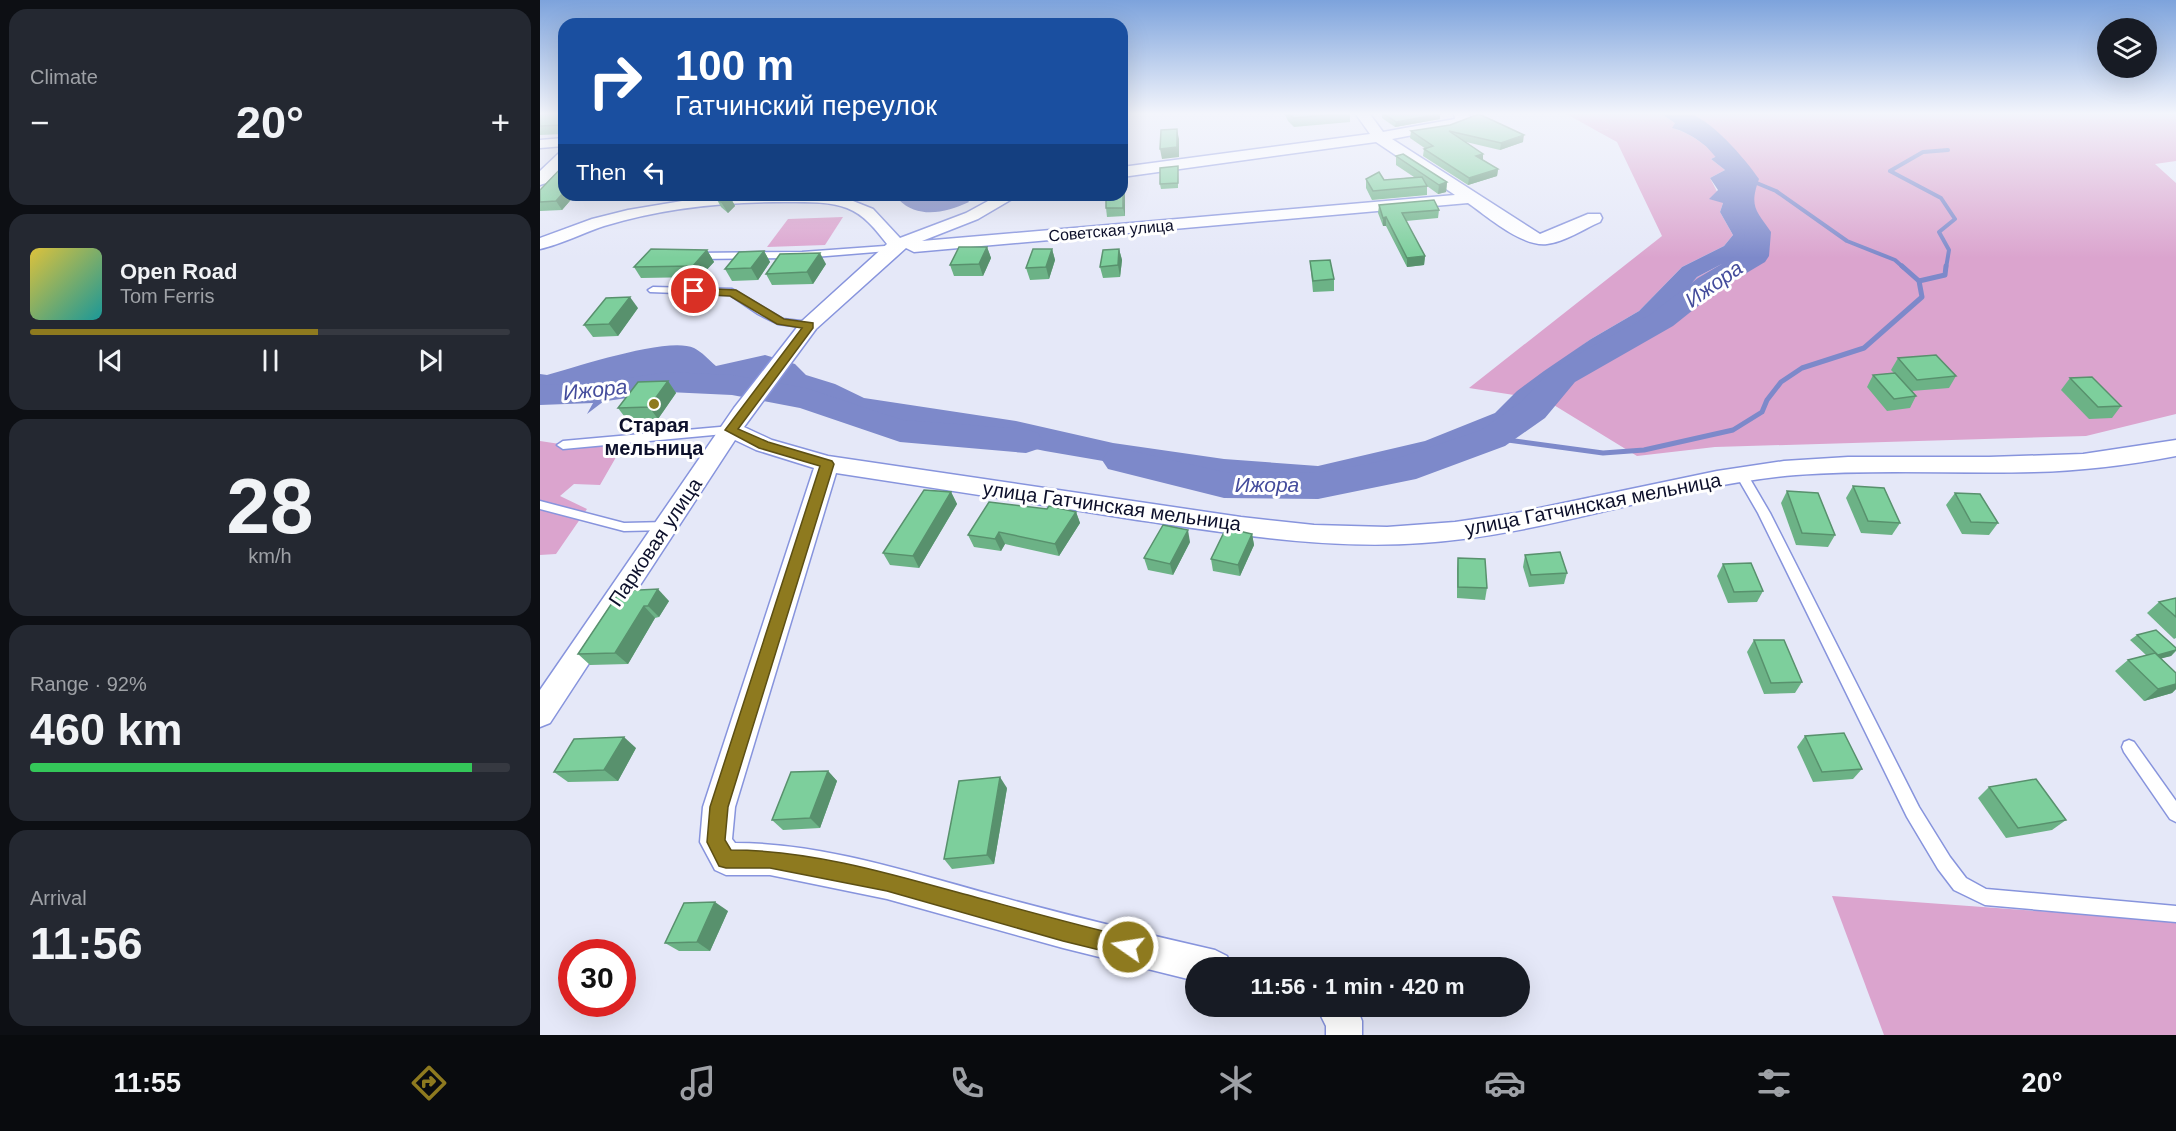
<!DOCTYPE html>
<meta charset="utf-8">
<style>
body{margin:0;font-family:Arial,sans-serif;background:#242831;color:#f1f3f6;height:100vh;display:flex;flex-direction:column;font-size:22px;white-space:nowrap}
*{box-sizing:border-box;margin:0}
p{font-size:20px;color:#9ea1a6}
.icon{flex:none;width:33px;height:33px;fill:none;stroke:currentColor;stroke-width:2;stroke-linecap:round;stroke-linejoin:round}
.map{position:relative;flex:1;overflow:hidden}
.drawer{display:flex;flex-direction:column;gap:9px;padding:9px;background:#0d0f14;width:540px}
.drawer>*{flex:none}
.guide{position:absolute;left:18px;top:18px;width:570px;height:183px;border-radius:18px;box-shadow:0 6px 24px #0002;background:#1a4fa0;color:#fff;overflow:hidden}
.tools{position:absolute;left:1557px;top:18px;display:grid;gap:12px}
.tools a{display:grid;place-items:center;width:60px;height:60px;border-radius:50%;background:#171b24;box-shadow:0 6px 24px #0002;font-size:30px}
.speed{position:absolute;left:18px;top:939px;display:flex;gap:12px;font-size:30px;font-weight:700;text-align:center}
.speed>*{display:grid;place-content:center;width:78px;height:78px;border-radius:50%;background:#171b24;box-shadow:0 6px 24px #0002;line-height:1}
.speed .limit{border:9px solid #d22;background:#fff;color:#111}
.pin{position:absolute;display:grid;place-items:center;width:51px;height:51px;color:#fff;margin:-26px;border:3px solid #fff;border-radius:50%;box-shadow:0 2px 6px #0007}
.me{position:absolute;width:66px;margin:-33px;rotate:283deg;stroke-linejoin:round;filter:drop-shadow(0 0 4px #0008)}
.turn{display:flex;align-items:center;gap:21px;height:126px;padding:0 18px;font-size:27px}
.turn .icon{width:78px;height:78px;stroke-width:2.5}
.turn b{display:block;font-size:42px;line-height:51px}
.then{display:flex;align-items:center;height:57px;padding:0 18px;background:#0003;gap:12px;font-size:22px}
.big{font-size:45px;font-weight:800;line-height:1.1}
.drawer .tile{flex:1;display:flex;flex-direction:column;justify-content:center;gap:9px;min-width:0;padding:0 21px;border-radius:18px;background:#242831}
.drawer .dial{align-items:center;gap:0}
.dial b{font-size:78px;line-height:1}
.song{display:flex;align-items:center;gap:18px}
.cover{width:72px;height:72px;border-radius:9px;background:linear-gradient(135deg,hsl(50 70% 55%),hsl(180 70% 35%))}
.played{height:6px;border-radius:3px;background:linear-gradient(90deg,#8e7a1f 60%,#363941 60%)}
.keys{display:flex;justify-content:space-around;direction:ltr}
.heat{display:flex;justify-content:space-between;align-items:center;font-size:33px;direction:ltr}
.charge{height:9px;border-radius:4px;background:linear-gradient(90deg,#34c759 92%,#363941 0)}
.trip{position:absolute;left:645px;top:957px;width:345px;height:60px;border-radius:30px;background:#171b24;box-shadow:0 6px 24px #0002;font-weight:800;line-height:60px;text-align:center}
.dock{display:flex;height:96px;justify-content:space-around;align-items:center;background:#090b0e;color:#9ea1a6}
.dock .icon{width:42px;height:42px}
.dock .current{color:#8e7a1f}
.dock b{font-size:27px;color:#f1f3f6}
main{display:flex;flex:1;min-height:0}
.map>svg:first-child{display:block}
.green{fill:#dba4ce}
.forest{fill:#e1a1d1}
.water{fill:#7d89ca}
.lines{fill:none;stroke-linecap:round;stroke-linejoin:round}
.stream-far1{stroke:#7d89ca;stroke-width:4}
.stream{stroke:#7d89ca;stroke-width:5}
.river{fill:#7d89ca;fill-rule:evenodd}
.service-casing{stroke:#8794dd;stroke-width:3}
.minor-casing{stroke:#8794dd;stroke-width:3}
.service{fill:#fff;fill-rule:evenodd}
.minor{fill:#fff;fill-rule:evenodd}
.wall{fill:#6cb286}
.shaded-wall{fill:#58916d}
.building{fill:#7dcf9c;stroke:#58916d;stroke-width:1.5}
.route{fill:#8e7a1f;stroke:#5c4f14;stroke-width:1.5}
.poi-dot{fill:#8e7a1f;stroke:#fff;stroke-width:2}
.labels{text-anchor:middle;stroke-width:6;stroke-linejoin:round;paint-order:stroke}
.far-street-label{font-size:16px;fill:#0d102b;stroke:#fff}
.poi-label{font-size:20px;font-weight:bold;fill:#0d102b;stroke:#fff}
.street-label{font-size:20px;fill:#0d102b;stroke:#fff}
.water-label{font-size:21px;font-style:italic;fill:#444c9c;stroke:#fff}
</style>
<main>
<section class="drawer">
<div class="tile"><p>Climate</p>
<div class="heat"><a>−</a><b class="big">20°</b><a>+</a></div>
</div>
<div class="tile">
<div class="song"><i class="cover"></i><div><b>Open Road</b><p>Tom Ferris</p></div></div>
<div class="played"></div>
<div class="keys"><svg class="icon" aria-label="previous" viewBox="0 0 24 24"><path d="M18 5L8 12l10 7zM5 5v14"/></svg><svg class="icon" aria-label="pause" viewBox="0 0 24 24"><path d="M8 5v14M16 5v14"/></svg><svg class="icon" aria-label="next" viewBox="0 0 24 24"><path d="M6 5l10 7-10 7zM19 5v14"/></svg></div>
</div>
<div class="tile dial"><b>28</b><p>km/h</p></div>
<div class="tile"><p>Range · 92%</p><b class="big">460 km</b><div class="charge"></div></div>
<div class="tile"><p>Arrival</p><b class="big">11:56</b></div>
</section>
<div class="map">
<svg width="1636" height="1035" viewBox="0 0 1636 1035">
<rect width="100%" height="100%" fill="#e5e8f8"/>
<!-- green -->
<g class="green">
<path d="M1055,113H1120L1135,123L1133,128C1151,134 1164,143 1177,156L1171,159L1185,170L1170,178L1183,203L1180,212L1193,235L1184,246L1142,267L1099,311L1051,339L974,395L929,388L1122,236L1077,142L1057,131L1070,129V125Z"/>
<path d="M1137,113H1636V161L1615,164L1636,183V414L1546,436L1175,447L1097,456L1004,399L1106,329L1128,311L1157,277L1180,265L1208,255L1215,236L1182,140Z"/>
<path d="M303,217L285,245L227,247L248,219Z"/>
<path d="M0,441L33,446L83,445L60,485L34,484L20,496L47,509L16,554L0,555Z"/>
<path d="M1292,896L1636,921V1035H1344Z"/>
</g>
<!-- forest -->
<path class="forest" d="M1025,113H1055L1070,125V129L1057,131Z"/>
<!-- water -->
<g class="water">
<path d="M1120,113H1137L1182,140L1200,158L1205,172L1195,181L1215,236L1207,255L1180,265L1157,277L1128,311L1106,329L980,418L929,447L860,480L776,485H703L505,451L429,435L373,432L304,415L291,405L192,377L143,388L105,389L64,401L47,414L58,394L56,387L23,388L0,393V374L7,375C37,367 128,336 154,348C162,352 169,360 176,366L225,355L255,364L266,375L295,384L324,398L476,421L573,443L684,459L778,466L885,441L955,413L977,391L1004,371L1051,339L1099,311L1142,267L1184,246L1193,235L1180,212L1183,203L1169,199L1178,190L1170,178L1185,170L1171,159L1177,156C1163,143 1151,133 1132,128L1135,123Z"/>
<path d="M372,195H424L429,202C406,213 378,219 359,200Z"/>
</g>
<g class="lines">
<!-- stream-far1 -->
<g class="stream-far1">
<path d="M1207,179L1236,191L1307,241L1355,260L1364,268"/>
<path d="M1406,268L1409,250L1399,232L1415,219L1401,198L1350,171L1383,152L1408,150"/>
</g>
<!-- stream -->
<g class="stream">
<path d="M1379,281L1405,275L1406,266"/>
<path d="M953,438L1063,453L1104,450L1193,430L1222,412L1227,400L1241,382L1262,368L1324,348L1382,297L1379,281L1362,266"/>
</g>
<!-- river -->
<g class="river">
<path d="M1122,113C1130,113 1138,112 1146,113C1169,116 1206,160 1219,179C1209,207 1216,210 1231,232L1229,256L1225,262L1178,290L1133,326L1035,382L1005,418L965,446L876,479L778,499L684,498L568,469L562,460L568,451L580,448L684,472L778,473L858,458L941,430L981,402L1013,368L1111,314L1158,278L1202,252L1205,233C1188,212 1185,204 1195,179L1166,146Z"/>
<path d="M128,372L192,375L266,388L363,420L486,429L498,433L503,441L498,449L486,453L360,442L260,408L192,395L128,392L53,403L0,405V385L53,383Z"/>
</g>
<defs>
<g id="service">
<path d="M345,246L348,247V251L262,258L154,259L150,256L154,253L262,252Z"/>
<path d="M113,287L192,289L243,319L269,322L274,325L269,328L238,324L218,314L190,295L110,292L108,290Z"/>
<path d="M191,426L195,427L196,430L195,433L23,449L17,445L23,441Z"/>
<path d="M1202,471L1206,472L1230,513L1379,807L1410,857L1426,878L1446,889L1636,906V922L1445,905L1414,890L1398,869L1367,817L1218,513L1196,475Z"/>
<path d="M0,501L84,523L127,522L133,526L127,530L84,531L0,509Z"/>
<path d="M1589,740L1594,742L1636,801V822L1630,819L1584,752L1582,747L1584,742Z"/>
</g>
<g id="minor">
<path d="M815,113H829L843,132L915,119L914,113H928L930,117L925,125L852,139L1000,234L1048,214H1060L1062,218L1060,222C1044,229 1024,242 1007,244C982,247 948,217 928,203L374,252L366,248L276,329L204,427L232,440L288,456L701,517L774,525L847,527L915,522L976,513L1177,471L1244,461L1308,457H1449L1543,454L1636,440V456C1589,465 1542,471 1494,472C1415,474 1336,469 1256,475C1130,486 1009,535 882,543C784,550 688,533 591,519C493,503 394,488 296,473L195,807L192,839L195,843C282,843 370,872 453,895C527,915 601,933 675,950L687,956L692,968H656V981L523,948L347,899L230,875H186L175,870L160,842L163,807L274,468L216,450L195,440L10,723L0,727V690L194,408L262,321L347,244C336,230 325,215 307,208C288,201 265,202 244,202C184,202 123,208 64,226C43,233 22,244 0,249V238L52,219L88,210L178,195L303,197L333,209L360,238L426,213L459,195H479L438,219L382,241L915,195L836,142L582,177V167L830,134Z"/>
<path d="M24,138V146L0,148V140Z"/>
<path d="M24,152V165L6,183L0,185V171L19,153Z"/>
<path d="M776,1006H816L822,1021V1035H786V1026Z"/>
</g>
</defs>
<!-- service casing -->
<use href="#service" class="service-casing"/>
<!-- minor casing -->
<use href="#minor" class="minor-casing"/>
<!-- service -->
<use href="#service" class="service"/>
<!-- minor -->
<use href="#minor" class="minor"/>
</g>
<!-- wall -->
<g class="wall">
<path d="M0,113H24V134L0,135Z"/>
<path d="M744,113H810V122L754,127L748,121Z"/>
<path d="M842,113L900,119L855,127L842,118Z"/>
<path d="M910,125L983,142L960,150L926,142L943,154V160L958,169L957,176L928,185L883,156L884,149H886L870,138L871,131Z"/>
<path d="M856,156L907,182L906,192L898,194L887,186V195L832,200L826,188V179L844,180L874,177L856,165Z"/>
<path d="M24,161V195H35L22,210L0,211V190L24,165L22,163Z"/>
<path d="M638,166V188L621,189L620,184Z"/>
<path d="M583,171L585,179V216L567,217L566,208Z"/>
<path d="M189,195L195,206L188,213L181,207L175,196Z"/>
<path d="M839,205L899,210L898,218L866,221L885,256L884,265L867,267L846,226H843L838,213Z"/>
<path d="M447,247L451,258L443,276H414L410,265Z"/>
<path d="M512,249L515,260L509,279L490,280L486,268Z"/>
<path d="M579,249L582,260L580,277L563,278L560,267Z"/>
<path d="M167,250L174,262L160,277L101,278L94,267Z"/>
<path d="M224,251L230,262L218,280L192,281L185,269Z"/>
<path d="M770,261L794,279V291L773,292Z"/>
<path d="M286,264L273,284L232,285L226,274Z"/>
<path d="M98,308L78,336L53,337L44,325Z"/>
<path d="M1358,358L1416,376L1409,388L1372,391L1376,396L1370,408L1347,411L1327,387L1333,375L1354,373L1351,370Z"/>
<path d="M1530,378L1581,406L1572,418L1549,419L1521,390Z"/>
<path d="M128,381L136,393L118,419L87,420L78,408Z"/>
<path d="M1313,486L1360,523L1352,535L1321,533L1306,498Z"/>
<path d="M1247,491L1295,535L1288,547L1256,545L1241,503Z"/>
<path d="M411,492L417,504L379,568L350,565L343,553Z"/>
<path d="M1415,493L1458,523L1449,535L1422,534L1406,505Z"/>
<path d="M507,509L536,512L540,523L519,556L465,544L461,551L434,547L428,535Z"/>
<path d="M712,534L714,545L700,576L673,571L671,559Z"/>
<path d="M650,542L633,575L608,570L604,558Z"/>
<path d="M985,555L1027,573L1024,584L989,587L983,567Z"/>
<path d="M918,558L947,588L945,600L917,598V569Z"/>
<path d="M1183,564L1223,591L1217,602L1188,603L1177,576Z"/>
<path d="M80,591L129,601L119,617L115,618L88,664L50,665L38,654Z"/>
<path d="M1636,598V638L1634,639L1607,613L1619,602Z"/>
<path d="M1597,635L1636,648V651L1631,656L1621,658L1636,673V689L1632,693L1604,701L1575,671L1588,660L1606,655L1590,640Z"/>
<path d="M1214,640L1262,682L1255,693L1224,694L1207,652Z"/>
<path d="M1265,736L1322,769L1313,779L1273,782L1257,747Z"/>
<path d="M96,748L78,781L28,782L14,772Z"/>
<path d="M288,771L297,781L280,828L243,830L232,820Z"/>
<path d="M1449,787L1526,820L1512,830L1466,838L1438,798Z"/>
<path d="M467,788L454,864L412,869L404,859Z"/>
<path d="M188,911L170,951H139L125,943Z"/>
</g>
<!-- shaded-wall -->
<g class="shaded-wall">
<path d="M583,113L585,119V164L582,165Z"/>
<path d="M900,114V119L855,127L856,122Z"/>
<path d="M637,129L639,139V157L622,159L620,149Z"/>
<path d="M984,135L983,142L960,150L961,143Z"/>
<path d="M943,154V161L936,156Z"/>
<path d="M958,169L957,176L928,185L929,178Z"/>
<path d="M583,171L585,179V216L583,208Z"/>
<path d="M907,182L906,192L898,194L899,185Z"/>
<path d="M24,192V195H35L22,210L16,201Z"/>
<path d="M189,195L195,206L188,213L181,202Z"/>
<path d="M846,217V226H843V218Z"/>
<path d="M447,247L451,258L443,276L439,264Z"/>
<path d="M512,249L515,260L509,279L506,267Z"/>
<path d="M579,249L582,260L580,277L578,265Z"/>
<path d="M167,250L174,262L160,277L153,266Z"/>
<path d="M224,251L230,262L218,280L211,268Z"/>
<path d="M280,253L286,264L273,284L267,272Z"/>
<path d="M885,256L884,265L867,267V258Z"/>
<path d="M90,297L98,308L78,336L69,324Z"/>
<path d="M128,381L136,393L118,419L109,407Z"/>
<path d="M411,492L417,504L379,568L373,556Z"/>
<path d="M536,512L540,523L519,556L515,544Z"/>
<path d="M648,530L650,542L633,575L630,564Z"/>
<path d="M459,532L465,544L461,551L455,539Z"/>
<path d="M712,534L714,545L700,576L698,565Z"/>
<path d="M118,589L129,601L119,617L108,606Z"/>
<path d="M104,606L115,618L88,664L75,653Z"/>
<path d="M1636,650L1631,656L1612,661L1618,655Z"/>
<path d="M1636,684V689L1632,693L1604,701L1618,689Z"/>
<path d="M84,737L96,748L78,781L64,770Z"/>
<path d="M288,771L297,781L280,828L270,818Z"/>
<path d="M460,777L467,788L454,864L447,855Z"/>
<path d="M175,902L188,911L170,951L157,942Z"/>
</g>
<!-- building -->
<g class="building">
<path d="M0,113H24V125L0,126Z"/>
<path d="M582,113H583V156L582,157Z"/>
<path d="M748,113H810L754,118Z"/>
<path d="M842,113H899L900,114L856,122Z"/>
<path d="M939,114L984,135L961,143L909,131L943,154L936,156L958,169L929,178L884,149L893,146L871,131L910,125Z"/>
<path d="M637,129V147L620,149L621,130Z"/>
<path d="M863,154L907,182L899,185L856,156Z"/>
<path d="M24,165V192L16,201L0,202V190Z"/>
<path d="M638,166V183L620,184V168Z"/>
<path d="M582,170L583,171V208H566V195H582Z"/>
<path d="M839,172L844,180L882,177L887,186L833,191L826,179Z"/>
<path d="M185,195H189L181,202L175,196Z"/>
<path d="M894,200L899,210L862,213L885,256L867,258L846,217L843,218L839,205Z"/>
<path d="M419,247H447L439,264L410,265Z"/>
<path d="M111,249L167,250L153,266L94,267Z"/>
<path d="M493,249H512L506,267L486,268Z"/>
<path d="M579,249L578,265L560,267L563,250Z"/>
<path d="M224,251L211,268L185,269L199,252Z"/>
<path d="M280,253L267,272L226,274L240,254Z"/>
<path d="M790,260L794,279L773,281L770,261Z"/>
<path d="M90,297L69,324L44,325L66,298Z"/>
<path d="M1396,355L1416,376L1377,380L1358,358Z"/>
<path d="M1355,373L1376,396L1354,399L1333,375Z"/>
<path d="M1552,377L1581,406L1558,407L1530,378Z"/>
<path d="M128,381L109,407L78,408L98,382Z"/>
<path d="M1313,486L1344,488L1360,523L1328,521Z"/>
<path d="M384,490L411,492L373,556L343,553Z"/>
<path d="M1247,491L1278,493L1295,535L1262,533Z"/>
<path d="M1415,493L1440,494L1458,523L1431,522Z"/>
<path d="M449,502L507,509L509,506L536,512L515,544L459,532L455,539L428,535Z"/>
<path d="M623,525L648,530L630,564L604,558Z"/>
<path d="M686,528L712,534L698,565L671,559Z"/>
<path d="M1020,552L1027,573L991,575L985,555Z"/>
<path d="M918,558L945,559L947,588L918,587Z"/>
<path d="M1211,563L1223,591L1194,592L1183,564Z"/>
<path d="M118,589L108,606H104L75,653L38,654L80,591Z"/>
<path d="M1636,598V617L1619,602Z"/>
<path d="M1616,630L1636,648V650L1618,655L1597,635Z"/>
<path d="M1214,640H1244L1262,682L1231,683Z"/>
<path d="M1615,653L1636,673V684L1618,689L1588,660Z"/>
<path d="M1304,733L1322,769L1282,772L1265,736Z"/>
<path d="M84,737L64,770L14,772L34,739Z"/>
<path d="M288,771L270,818L232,820L251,772Z"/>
<path d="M460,777L447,855L404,859L419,781Z"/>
<path d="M1496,779L1526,820L1478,828L1449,787Z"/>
<path d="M175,902L157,942L125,943L144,903Z"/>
</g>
<!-- sky -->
<linearGradient id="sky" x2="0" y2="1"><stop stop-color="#7da3dc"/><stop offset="0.44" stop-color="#f3f5fc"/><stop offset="1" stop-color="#f3f5fc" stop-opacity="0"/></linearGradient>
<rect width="1636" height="258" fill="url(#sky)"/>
<!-- route -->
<path class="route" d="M154,288L196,290L244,319L273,323V328L198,429L228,442L292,461L294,464L188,807L185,840L191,850C268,850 345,872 420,893C476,908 532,924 588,937L595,940L598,947L595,954L588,957L523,941L347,891L230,868H186L179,866L167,842L170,807L280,466L219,448L185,430L262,328L237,324L190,296L150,294V289Z"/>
<!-- markers -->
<circle class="poi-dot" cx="114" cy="404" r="6"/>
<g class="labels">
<!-- far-street labels -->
<g class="far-street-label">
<text transform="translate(571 230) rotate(-5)" y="6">Советская улица</text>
</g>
<!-- poi labels -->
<g class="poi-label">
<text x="114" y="432">Старая<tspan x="114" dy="23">мельница</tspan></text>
</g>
<!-- street labels -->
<g class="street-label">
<text transform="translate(1053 504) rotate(-11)" y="7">улица Гатчинская мельница</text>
<text transform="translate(572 506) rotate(8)" y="7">улица Гатчинская мельница</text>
<text transform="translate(115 542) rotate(-56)" y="7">Парковая улица</text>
</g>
<!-- water labels -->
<g class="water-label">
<text transform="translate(1174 284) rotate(-35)" y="7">Ижора</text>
<text transform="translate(55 390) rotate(-6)" y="7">Ижора</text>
<text x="727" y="492">Ижора</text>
</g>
</g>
</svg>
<div class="tools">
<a><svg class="icon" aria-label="layers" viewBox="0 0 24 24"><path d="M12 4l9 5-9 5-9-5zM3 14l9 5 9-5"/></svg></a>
</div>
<div class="speed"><div class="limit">30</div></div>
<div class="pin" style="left:154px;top:291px;background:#d93025"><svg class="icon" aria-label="arrive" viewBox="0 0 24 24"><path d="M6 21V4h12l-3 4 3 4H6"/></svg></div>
<svg class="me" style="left:588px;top:947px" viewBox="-20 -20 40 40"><circle r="17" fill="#8e7a1f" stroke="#fff" stroke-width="3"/><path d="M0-11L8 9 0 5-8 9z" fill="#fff"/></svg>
<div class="trip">11:56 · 1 min · 420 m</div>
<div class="guide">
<div class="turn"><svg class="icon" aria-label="right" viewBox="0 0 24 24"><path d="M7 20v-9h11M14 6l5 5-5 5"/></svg><div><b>100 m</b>Гатчинский переулок</div></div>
<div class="then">Then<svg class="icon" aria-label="left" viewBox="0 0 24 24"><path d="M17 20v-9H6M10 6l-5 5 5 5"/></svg></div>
</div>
</div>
</main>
<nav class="dock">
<b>11:55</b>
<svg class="icon current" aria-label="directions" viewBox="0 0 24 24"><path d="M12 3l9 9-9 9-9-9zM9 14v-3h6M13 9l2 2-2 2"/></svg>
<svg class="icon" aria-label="music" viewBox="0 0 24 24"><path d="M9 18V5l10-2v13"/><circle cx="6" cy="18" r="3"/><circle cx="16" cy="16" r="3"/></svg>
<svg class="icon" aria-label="phone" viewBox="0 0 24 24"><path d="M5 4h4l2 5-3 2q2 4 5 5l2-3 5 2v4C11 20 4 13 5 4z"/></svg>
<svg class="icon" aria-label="climate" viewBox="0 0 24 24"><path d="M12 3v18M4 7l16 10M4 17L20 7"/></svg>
<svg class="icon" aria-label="car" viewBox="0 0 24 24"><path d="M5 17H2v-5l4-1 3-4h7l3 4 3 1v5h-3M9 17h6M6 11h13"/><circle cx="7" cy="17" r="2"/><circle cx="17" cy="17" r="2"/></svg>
<svg class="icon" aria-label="filters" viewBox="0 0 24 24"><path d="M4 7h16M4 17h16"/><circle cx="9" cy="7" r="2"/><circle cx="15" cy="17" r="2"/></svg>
<b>20°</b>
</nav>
